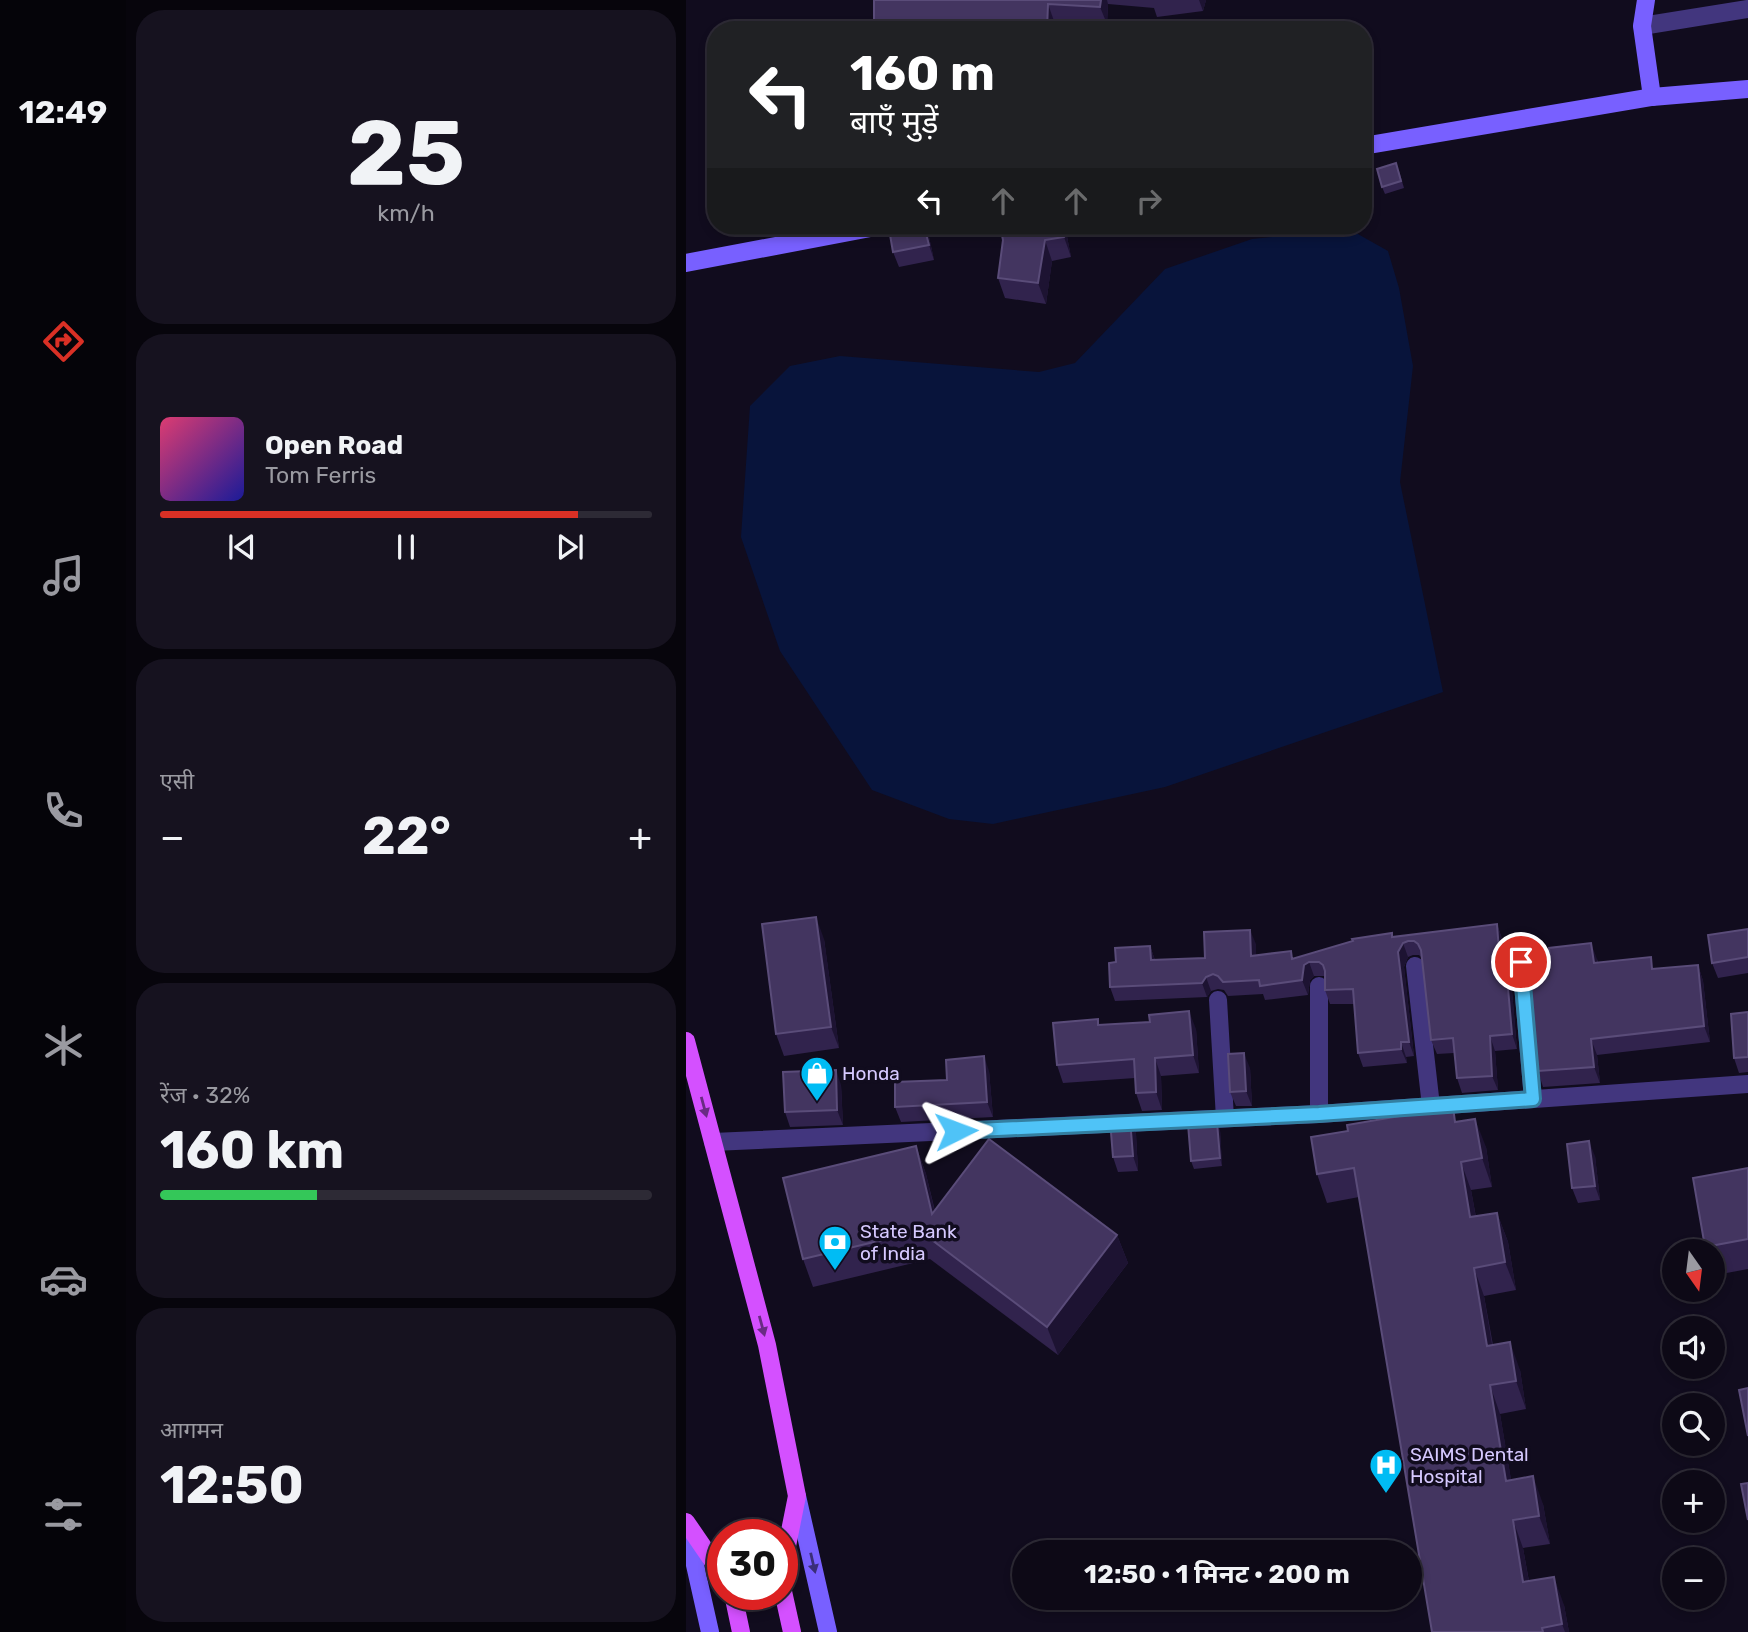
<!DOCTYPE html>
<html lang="hi">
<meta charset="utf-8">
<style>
body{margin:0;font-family:Rubik,"Noto Sans Devanagari",sans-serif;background:#16121f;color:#f1f3f6;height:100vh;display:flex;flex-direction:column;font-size:26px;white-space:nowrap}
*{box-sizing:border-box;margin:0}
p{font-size:23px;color:#9a9aa1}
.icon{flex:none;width:38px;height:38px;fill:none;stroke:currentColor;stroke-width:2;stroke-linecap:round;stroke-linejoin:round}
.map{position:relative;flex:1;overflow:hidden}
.details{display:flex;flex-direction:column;gap:10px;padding:10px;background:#07050c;width:560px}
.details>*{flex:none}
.top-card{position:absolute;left:21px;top:21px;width:665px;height:214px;border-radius:28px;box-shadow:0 4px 10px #0003,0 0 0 2px #2d2a35;background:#202124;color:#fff;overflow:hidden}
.needle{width:46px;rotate:166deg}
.buttons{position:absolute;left:976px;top:1239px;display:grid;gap:14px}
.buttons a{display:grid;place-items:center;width:63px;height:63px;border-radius:50%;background:#0d0916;box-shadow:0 4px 10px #0003,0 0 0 2px #2d2a35;font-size:35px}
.speed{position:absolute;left:21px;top:1519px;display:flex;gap:14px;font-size:35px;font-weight:700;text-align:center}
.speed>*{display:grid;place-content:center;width:91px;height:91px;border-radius:50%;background:#0d0916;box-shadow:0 4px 10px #0003,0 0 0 2px #2d2a35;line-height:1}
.speed .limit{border:10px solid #d22;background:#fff;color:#111}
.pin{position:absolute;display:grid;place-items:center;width:60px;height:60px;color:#fff;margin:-30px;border:4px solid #fff;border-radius:50%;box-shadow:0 2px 7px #0007}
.me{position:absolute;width:77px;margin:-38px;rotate:87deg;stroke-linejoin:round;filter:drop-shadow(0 0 5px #0008)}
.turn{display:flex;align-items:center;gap:24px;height:147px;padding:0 28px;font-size:32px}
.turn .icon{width:91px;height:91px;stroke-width:2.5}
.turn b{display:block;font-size:49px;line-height:60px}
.lanes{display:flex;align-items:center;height:66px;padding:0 28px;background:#0003;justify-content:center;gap:35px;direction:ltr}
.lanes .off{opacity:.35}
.big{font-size:52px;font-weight:700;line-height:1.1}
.details .tile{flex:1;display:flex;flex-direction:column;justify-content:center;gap:10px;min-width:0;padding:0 24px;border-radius:28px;background:#16121f}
.details .dial{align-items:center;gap:0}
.dial b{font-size:91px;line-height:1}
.song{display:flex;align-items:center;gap:21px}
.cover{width:84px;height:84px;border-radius:10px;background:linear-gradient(135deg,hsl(340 70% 55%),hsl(240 70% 35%))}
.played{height:7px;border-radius:4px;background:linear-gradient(90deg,#d93025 85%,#2d2a35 85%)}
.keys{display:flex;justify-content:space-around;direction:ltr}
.heat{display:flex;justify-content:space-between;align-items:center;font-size:38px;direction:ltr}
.charge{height:10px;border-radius:5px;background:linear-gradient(90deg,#34c759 32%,#2d2a35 0)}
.trip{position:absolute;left:326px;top:1540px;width:410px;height:70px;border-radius:35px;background:#0d0916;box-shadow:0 4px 10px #0003,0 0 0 2px #2d2a35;font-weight:700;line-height:70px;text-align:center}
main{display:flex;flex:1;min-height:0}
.tab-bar{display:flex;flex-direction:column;width:126px;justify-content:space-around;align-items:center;background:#050409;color:#9a9aa1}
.tab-bar .icon{width:49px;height:49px}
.tab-bar .active{color:#d93025}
.tab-bar b{font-size:32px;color:#f1f3f6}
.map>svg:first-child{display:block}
.water{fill:#08143b}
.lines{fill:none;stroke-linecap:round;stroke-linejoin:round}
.street{stroke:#42367e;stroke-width:18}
.secondary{stroke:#7860ff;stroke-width:18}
.primary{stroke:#d450ff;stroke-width:18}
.wall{fill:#31234d}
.shaded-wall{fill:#1d1332}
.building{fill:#433560;stroke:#5a4c79;stroke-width:2}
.oneway{fill:#692b83}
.oneway2{fill:#3a2e78}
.route-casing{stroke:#337fa1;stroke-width:18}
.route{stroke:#4fc3f7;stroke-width:12}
.labels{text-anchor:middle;stroke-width:7;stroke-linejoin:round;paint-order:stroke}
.poi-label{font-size:19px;fill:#d6c9ff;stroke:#110c1e;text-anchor:start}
</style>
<main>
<nav class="tab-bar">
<b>12:49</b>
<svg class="icon active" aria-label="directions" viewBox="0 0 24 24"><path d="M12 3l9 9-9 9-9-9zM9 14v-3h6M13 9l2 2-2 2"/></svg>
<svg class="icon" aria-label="music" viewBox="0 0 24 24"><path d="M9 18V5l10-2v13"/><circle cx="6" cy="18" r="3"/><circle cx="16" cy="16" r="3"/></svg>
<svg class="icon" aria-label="phone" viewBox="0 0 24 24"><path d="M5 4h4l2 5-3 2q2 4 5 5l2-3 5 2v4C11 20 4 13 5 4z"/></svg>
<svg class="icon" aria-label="climate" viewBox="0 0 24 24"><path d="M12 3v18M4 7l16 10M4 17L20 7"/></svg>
<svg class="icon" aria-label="car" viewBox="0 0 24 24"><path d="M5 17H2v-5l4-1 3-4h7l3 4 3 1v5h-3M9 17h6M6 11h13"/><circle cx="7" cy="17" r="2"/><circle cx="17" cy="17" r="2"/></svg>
<svg class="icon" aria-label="filters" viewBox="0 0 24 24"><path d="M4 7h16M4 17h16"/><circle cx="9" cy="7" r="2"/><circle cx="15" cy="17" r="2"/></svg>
</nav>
<section class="details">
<div class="tile dial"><b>25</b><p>km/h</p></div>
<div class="tile">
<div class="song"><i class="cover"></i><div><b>Open Road</b><p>Tom Ferris</p></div></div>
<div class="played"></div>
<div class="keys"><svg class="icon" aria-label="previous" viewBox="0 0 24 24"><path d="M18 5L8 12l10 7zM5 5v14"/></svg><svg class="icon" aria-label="pause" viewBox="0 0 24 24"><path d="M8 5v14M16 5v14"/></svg><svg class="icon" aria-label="next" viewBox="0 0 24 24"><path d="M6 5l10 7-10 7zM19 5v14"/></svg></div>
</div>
<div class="tile"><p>एसी</p>
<div class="heat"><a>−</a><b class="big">22°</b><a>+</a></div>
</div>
<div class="tile"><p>रेंज · 32%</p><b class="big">160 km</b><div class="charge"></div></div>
<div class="tile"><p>आगमन</p><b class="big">12:50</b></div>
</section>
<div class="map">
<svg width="1062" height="1632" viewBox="0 0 1062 1632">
<rect width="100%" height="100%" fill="#110c1e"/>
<!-- water -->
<path class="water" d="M663,229L702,251L713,288L727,366L714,482L757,692L479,787L307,824L263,819L186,790L94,651L55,537L64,406L104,366L154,356L353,372L389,363L479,269L566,239Z"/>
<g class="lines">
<!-- street -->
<g class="street">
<path d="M956,26L1062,9"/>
<path d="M835,962L847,1099"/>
<path d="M729,966L745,1106"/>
<path d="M633,986V1114"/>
<path d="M532,1000L539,1118"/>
<path d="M27,1142L633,1114L1062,1084"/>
</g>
<!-- secondary -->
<g class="secondary">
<path d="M960,0L956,26L966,97"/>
<path d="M677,146L966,97L1062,89"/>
<path d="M0,263L195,226"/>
<path d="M111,1496L142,1632"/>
<path d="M0,1525L24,1632"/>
</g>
<!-- primary -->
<g class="primary">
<path d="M0,1041L81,1345L111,1496L96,1571"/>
<path d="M0,1522L37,1576"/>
<path d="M96,1587L106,1632"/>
<path d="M47,1594L55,1632"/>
</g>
</g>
<!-- wall -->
<g class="wall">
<path d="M188,0H520L517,11L471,17L468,8L422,4L421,24L368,21V30H188Z"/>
<path d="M713,171L718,188L699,194L696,187Z"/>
<path d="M239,226L243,237L248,260L213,267L207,252Z"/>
<path d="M314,226H379L385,257L366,261L360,304L319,298L312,278L317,240Z"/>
<path d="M811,924L816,939L818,965L825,979L831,1049L809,1051L812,1090L776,1093L771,1078L768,1053L751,1054L745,1040L736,958L733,955H727L722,957L718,967L728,1056L720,1057L721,1063L677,1067L672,1053L668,1004H644L639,990V977L638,976H628L624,980L622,995L579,1000L577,994L542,996L538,990L532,989L525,991L521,997L429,1001L424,987L430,962L464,946L469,960L519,958L570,944V955L608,959L707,937Z"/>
<path d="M1062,929V973L1032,978L1026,963Z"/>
<path d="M138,939L153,1048L98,1056L90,1034Z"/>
<path d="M911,959L912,962L970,969L1012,965L1017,981L1024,1042L911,1055L914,1083L857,1087L852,1071Z"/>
<path d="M1062,1012V1072L1053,1073L1048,1058Z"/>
<path d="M414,1025L510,1029L513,1073L475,1076L476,1110L456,1111L450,1093L449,1078L377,1083L371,1065Z"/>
<path d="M564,1068L566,1106H550L544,1092Z"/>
<path d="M303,1071L307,1117L215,1122L209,1107L261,1080Z"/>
<path d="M155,1085L157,1125L104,1127L99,1112Z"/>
<path d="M444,1119L450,1134L452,1171L432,1172L427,1157Z"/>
<path d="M772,1122L800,1147L806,1187L785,1190L790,1217L811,1213L822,1242L830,1290L798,1296L807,1345L834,1370L840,1409L814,1414L825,1480L857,1504L864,1544L837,1548L843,1581L878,1605L883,1632H746L673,1197L641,1203L631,1174L662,1131Z"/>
<path d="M534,1130L536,1166L508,1169L505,1161Z"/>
<path d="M230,1146L240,1174L249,1211L431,1235L442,1263L372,1355L244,1259L127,1287L117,1259Z"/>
<path d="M909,1156L914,1200L892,1203L886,1188Z"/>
<path d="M1062,1168V1269L1030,1275L1027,1268V1251H1021L1019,1247Z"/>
</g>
<!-- shaded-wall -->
<g class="shaded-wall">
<path d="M415,0H421L422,4L421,24L414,7Z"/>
<path d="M513,0H520L517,11Z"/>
<path d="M362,4L368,21V30H361Z"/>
<path d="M239,226L243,237L248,260L243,245Z"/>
<path d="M376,226H379L385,257L378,237Z"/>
<path d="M359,240L366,261L360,304L352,283Z"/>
<path d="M130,917L138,939L153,1048L145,1027Z"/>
<path d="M811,924L816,939L819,979L814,965Z"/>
<path d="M564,930L570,944V970L565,956Z"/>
<path d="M717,943L722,957L718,967L728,1056L723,1042L712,952Z"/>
<path d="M905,943L911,959L914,979L908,963Z"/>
<path d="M464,946L469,960H465Z"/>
<path d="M623,962L628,976L624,980L622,995L616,980L618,965Z"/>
<path d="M820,965L825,979L831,1049L826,1034Z"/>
<path d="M1012,965L1017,981L1024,1042L1018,1026Z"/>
<path d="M520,977L525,991L521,997L516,983Z"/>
<path d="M503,1011L510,1029L513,1073L507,1055Z"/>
<path d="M804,1036L809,1051L812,1090L806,1076Z"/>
<path d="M905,1039L911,1055L914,1083L908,1067Z"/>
<path d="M715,1042L720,1057L721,1063L715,1049Z"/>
<path d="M558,1053L564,1068L566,1106L560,1091Z"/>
<path d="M298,1056L303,1071L307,1117L301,1102Z"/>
<path d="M469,1058L475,1076L476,1110L470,1092Z"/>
<path d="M150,1070L155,1085L157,1125L151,1110Z"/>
<path d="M444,1119L450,1134L452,1171L447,1156Z"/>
<path d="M789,1119L800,1147L806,1187L796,1158Z"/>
<path d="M531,1122L534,1130L536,1166L534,1158Z"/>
<path d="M903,1141L909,1156L914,1200L909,1186Z"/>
<path d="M230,1146L240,1174L256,1243L246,1214Z"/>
<path d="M775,1162L785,1190L795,1246L784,1217Z"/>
<path d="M811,1213L822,1242L830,1290L819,1262Z"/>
<path d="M431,1235L442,1263L372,1355L361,1327Z"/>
<path d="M788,1268L798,1296L811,1374L801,1346Z"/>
<path d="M824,1342L834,1370L840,1409L830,1381Z"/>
<path d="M804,1385L814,1414L830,1509L820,1481Z"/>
<path d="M847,1476L857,1504L864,1544L853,1516Z"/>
<path d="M827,1520L837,1548L848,1611L837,1582Z"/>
<path d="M868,1577L878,1605L883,1632H879L876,1624Z"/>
</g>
<!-- building -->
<g class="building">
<path d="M188,0H415L414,7L362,4L361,30H188Z"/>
<path d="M710,163L715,181L696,187L691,169Z"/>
<path d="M220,226H238L243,245L207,252L203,229Z"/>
<path d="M314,226H376L378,237L359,240L352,283L312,278L317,240Z"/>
<path d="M130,917L145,1027L90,1034L76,924Z"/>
<path d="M811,924L814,965H820L826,1034L804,1036L806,1076L771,1078L767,1038L745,1040L735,950L732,944L728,941H722L717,943L712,952L723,1042H715V1049L672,1053L667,989L639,990V971L637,965L633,962H623L618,965L616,980L574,986L573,980L537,982L532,976L527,974L520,977L516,983L424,987L423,963L430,962L429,948L464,946L465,960L519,958L518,932L564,930L565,956L605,951L606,959L667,941L666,939L706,933V937Z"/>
<path d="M1062,929V957L1026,963L1022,935Z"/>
<path d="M905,943L908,963L965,957L966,969L1012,965L1018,1026L905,1039L908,1067L852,1071L842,960L864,958L863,948Z"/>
<path d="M503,1011L507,1055L469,1058L470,1092L450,1093L448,1059L371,1065L367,1023L412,1019V1025L464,1022L463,1015Z"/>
<path d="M1062,1012V1057L1048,1058L1045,1014Z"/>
<path d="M558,1053L560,1091L544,1092L542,1054Z"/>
<path d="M298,1056L301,1102L209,1107V1082L261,1080L260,1060Z"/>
<path d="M150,1070L151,1110L99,1112L97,1072Z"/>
<path d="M767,1107L769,1122L789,1119L796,1158L775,1162L784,1217L811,1213L819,1262L788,1268L801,1346L824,1342L830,1381L804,1385L820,1481L847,1476L853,1516L827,1520L837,1582L868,1577L876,1624L856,1628L857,1632H746L668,1168L631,1174L625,1137L662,1131L661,1125Z"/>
<path d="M444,1119L447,1156L427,1157L424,1120Z"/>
<path d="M531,1122L534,1158L505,1161L502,1124Z"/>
<path d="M303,1139L431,1235L361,1327L234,1231L117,1259L97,1178L230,1146L246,1214Z"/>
<path d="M903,1141L909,1186L886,1188L881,1144Z"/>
<path d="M1062,1168V1239L1019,1247L1007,1178Z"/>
<path d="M1062,1388V1436L1053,1390Z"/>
<path d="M1062,1483V1520L1055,1484Z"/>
</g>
<!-- one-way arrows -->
<defs><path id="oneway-solid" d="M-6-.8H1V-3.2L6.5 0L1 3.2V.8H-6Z" transform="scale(1.75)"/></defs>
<g class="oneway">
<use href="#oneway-solid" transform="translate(18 1107) rotate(75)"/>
<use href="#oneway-solid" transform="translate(76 1326) rotate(75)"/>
</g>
<use class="oneway2" href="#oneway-solid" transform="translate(127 1563) rotate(77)"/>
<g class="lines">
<defs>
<path id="route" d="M270,1131L633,1114L847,1099L835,962"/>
</defs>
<!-- route casing -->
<use href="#route" class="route-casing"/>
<!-- route -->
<use href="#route" class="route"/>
</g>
<!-- icons -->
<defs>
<symbol id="shop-pin" viewBox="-11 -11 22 30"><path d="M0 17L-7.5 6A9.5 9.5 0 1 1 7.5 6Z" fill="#00bcf4" stroke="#110c1e"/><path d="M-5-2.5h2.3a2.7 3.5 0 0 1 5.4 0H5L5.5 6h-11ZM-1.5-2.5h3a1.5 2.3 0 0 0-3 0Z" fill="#fff"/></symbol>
<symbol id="bank-pin" viewBox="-11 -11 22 30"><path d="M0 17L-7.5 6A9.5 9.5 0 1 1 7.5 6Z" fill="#00bcf4" stroke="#110c1e"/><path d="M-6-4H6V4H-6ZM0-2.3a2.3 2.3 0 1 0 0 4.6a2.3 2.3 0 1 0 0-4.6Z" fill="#fff"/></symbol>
<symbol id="hospital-pin" viewBox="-11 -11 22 30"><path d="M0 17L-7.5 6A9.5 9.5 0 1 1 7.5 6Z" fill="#00bcf4" stroke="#110c1e"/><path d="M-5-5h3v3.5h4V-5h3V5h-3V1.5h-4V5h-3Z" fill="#fff"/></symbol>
</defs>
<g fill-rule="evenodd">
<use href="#shop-pin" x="112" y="1054" width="38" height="52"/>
<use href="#bank-pin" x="130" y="1223" width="38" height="52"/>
<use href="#hospital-pin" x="681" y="1446" width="38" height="52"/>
</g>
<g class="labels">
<!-- poi labels -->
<g class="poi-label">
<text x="156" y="1080">Honda</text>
<text x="174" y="1238">State Bank<tspan x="174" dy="22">of India</tspan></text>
<text x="724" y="1461">SAIMS Dental<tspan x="724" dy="22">Hospital</tspan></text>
</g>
</g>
</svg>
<div class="buttons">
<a><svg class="needle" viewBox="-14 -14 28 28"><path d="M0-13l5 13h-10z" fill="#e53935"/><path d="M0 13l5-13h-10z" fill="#9a9aa1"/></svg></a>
<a><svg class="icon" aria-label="sound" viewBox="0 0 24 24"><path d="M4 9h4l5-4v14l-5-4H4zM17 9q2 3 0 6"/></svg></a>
<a><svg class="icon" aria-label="search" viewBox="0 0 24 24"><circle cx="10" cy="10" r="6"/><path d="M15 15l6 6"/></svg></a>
<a>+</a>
<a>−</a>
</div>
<div class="speed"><div class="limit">30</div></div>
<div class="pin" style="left:835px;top:962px;background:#d93025"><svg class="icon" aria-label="arrive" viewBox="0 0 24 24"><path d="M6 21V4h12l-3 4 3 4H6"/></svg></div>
<svg class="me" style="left:270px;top:1131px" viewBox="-20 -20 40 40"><path d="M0-17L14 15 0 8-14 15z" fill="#4fc3f7" stroke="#fff" stroke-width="4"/></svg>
<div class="trip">12:50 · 1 मिनट · 200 m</div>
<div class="top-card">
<div class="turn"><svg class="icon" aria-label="left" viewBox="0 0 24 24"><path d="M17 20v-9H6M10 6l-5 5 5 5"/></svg><div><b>160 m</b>बाएँ मुड़ें</div></div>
<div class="lanes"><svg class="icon" aria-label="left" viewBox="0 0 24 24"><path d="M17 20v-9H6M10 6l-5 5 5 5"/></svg><svg class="icon off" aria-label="ahead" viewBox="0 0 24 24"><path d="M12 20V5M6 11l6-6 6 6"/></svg><svg class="icon off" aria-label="ahead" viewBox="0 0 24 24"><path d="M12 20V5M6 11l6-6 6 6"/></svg><svg class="icon off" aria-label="right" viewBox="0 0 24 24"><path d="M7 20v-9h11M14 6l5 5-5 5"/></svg></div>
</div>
</div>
</main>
